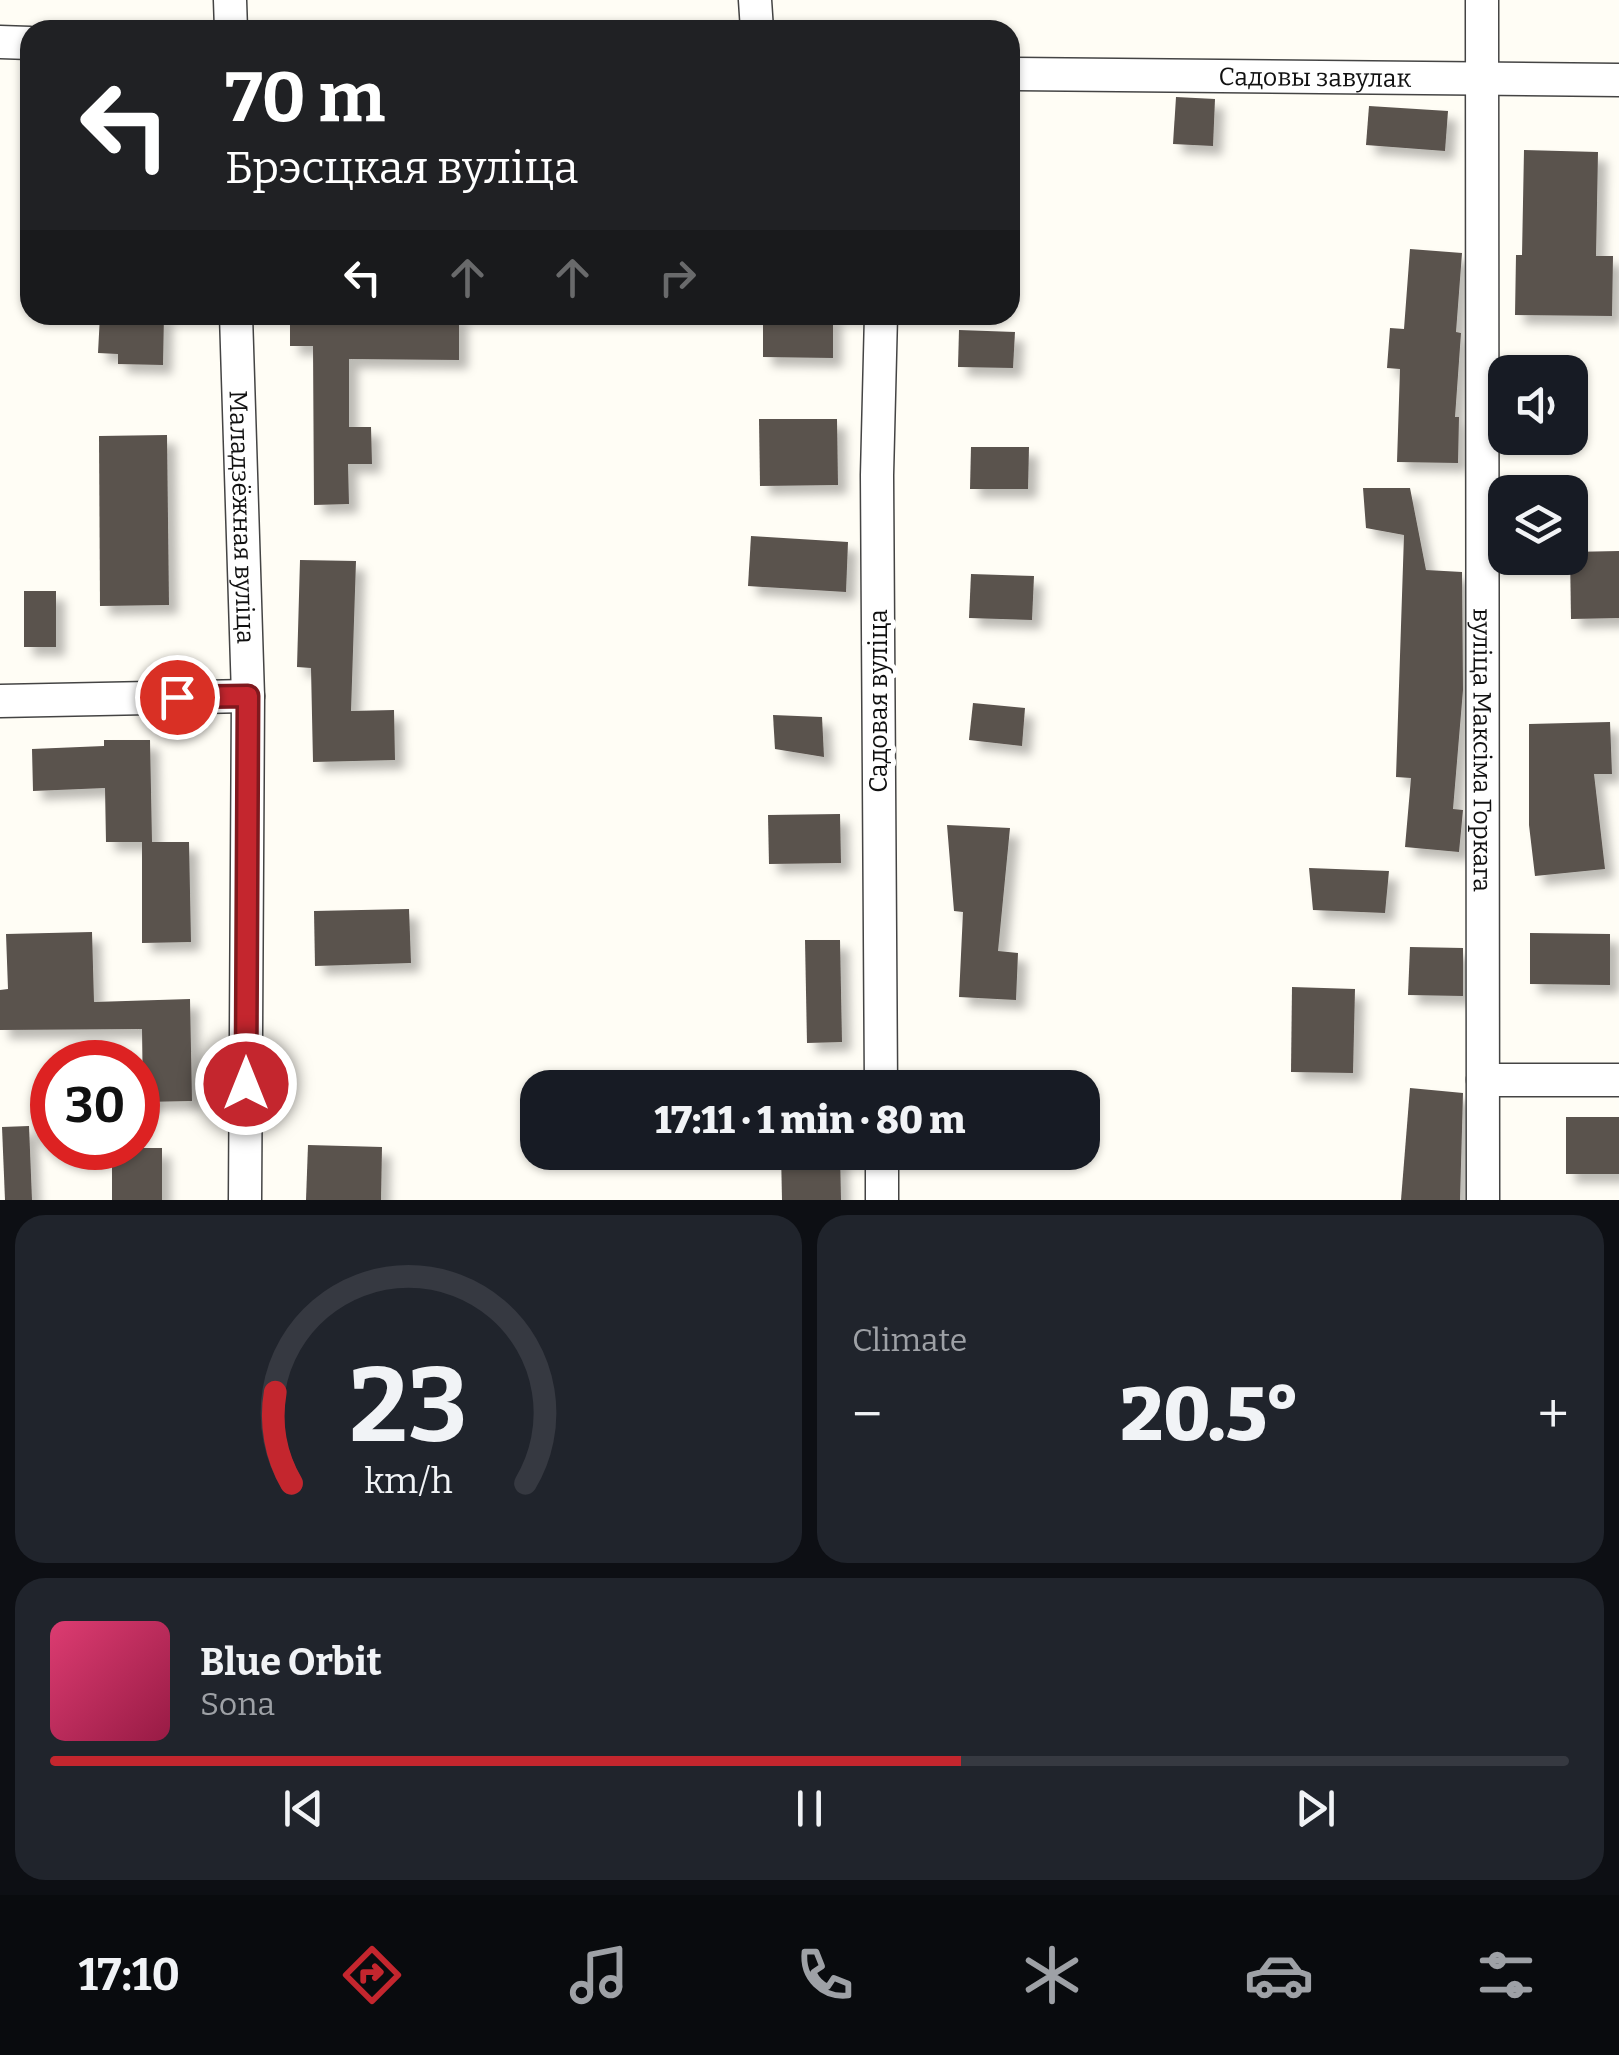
<!DOCTYPE html>
<meta charset="utf-8">
<style>
body{margin:0;font-family:Bitter,serif;background:#20242c;color:#f1f3f6;height:100vh;display:flex;flex-direction:column;font-size:38px;white-space:nowrap}
*{box-sizing:border-box;margin:0}
p{font-size:32px;color:#9ea1a6}
.icon{flex:none;width:55px;height:55px;fill:none;stroke:currentColor;stroke-width:2;stroke-linecap:round;stroke-linejoin:round}
.map{position:relative;height:1200px;overflow:hidden}
.panel{display:flex;flex-direction:column;gap:15px;padding:15px;background:#0d0f14;flex:1}
.panel>*{flex:none}
.hud{position:absolute;left:20px;top:20px;width:1000px;height:305px;border-radius:30px;box-shadow:0 2px 8px #0004;background:#202124;color:#fff;overflow:hidden}
.fabs{position:absolute;left:1488px;top:355px;display:grid;gap:20px}
.fabs a{display:grid;place-items:center;width:100px;height:100px;border-radius:20px;background:#171b24;box-shadow:0 2px 8px #0004;font-size:50px}
.speed{position:absolute;left:30px;top:1040px;display:flex;gap:20px;font-size:50px;font-weight:700;text-align:center}
.speed>*{display:grid;place-content:center;width:130px;height:130px;border-radius:50%;background:#171b24;box-shadow:0 2px 8px #0004;line-height:1}
.speed .limit{border:15px solid #d22;background:#fff;color:#111}
.pin{position:absolute;display:grid;place-items:center;width:85px;height:85px;color:#fff;margin:-42px;border:5px solid #fff;border-radius:50%;box-shadow:0 2px 10px #0007}
.me{position:absolute;width:110px;margin:-55px;rotate:0deg;stroke-linejoin:round;filter:drop-shadow(0 0 8px #0008)}
.turn{display:flex;align-items:center;gap:35px;height:210px;padding:0 40px;font-size:45px}
.turn .icon{width:130px;height:130px;stroke-width:2.5}
.turn b{display:block;font-size:70px;line-height:85px}
.lanes{display:flex;align-items:center;height:95px;padding:0 40px;background:#0003;justify-content:center;gap:50px;direction:ltr}
.lanes .off{opacity:.35}
.big{font-size:75px;font-weight:800;line-height:1.1}
.panel .tile{flex:1;display:flex;flex-direction:column;justify-content:center;gap:15px;min-width:0;padding:0 35px;border-radius:30px;background:#20242c}
.panel .dial{align-items:center;gap:0}
.dial svg{height:260px;overflow:visible;fill:none;stroke:#363941;stroke-width:7;stroke-linecap:round;text-anchor:middle}
.dial text{fill:#f1f3f6;stroke:none}
.song{display:flex;align-items:center;gap:30px}
.cover{width:120px;height:120px;border-radius:15px;background:linear-gradient(135deg,hsl(340 70% 55%),hsl(340 70% 35%))}
.played{height:10px;border-radius:5px;background:linear-gradient(90deg,#c4262e 60%,#363941 60%)}
.keys{display:flex;justify-content:space-around;direction:ltr}
.heat{display:flex;justify-content:space-between;align-items:center;font-size:55px;direction:ltr}
.panel .tiles{flex:1;display:grid;gap:15px;grid-template-columns:1fr 1fr}
.tile:last-child{grid-column:span 2}
.trip{position:absolute;left:520px;top:1070px;width:580px;height:100px;border-radius:30px;background:#171b24;box-shadow:0 2px 8px #0004;font-weight:800;line-height:100px;text-align:center}
.menu{display:flex;height:160px;justify-content:space-around;align-items:center;background:#090b0e;color:#9ea1a6}
.menu .icon{width:70px;height:70px}
.menu .on{color:#c4262e}
.menu b{font-size:45px;color:#f1f3f6}
.map>svg:first-child{display:block}
.building{fill:#5a524d;filter:url(#shadow)}
.lines{fill:none;stroke-linecap:round;stroke-linejoin:round}
.minor-casing{stroke:#444;stroke-width:35}
.minor{stroke:#fff;stroke-width:32}
.route-casing{stroke:#7f191e;stroke-width:25}
.route{stroke:#c4262e;stroke-width:18}
.labels{text-anchor:middle;stroke-width:10;stroke-linejoin:round;paint-order:stroke}
.street-label{font-size:25px;fill:#111;stroke:#fff}
</style>
<div class="map">
<svg width="1619" height="1200" viewBox="0 0 1619 1200">
<defs>
<filter id="shadow"><feDropShadow dx="9" dy="9" stdDeviation="5" flood-color="#0004"/></filter>
</defs>
<rect width="100%" height="100%" fill="#fffdf5"/>
<!-- building -->
<g class="building">
<path d="M1176,97L1215,99L1213,146L1173,144Z"/>
<path d="M1369,106L1448,111L1445,151L1366,145Z"/>
<path d="M1524,150L1598,152L1596,256H1613L1612,316L1515,315L1516,255H1522Z"/>
<path d="M1410,249L1462,253L1456,332L1461,333L1455,417H1459L1458,463L1397,462L1400,369L1387,368L1390,328L1404,329Z"/>
<path d="M100,315H164L163,365L118,364V354L98,353Z"/>
<path d="M290,315H459V360L349,359V427H371L372,464H348L349,504L314,505L313,346H290Z"/>
<path d="M763,315H833V358L763,357Z"/>
<path d="M959,330L1015,332L1013,368L958,367Z"/>
<path d="M759,419H837L838,485L760,486Z"/>
<path d="M167,435L169,605L100,606L99,436Z"/>
<path d="M971,447H1029L1028,489H970Z"/>
<path d="M1363,488H1410L1426,570L1462,572L1463,690L1453,809L1463,810L1459,852L1405,847L1411,778L1396,777L1404,535L1366,528Z"/>
<path d="M751,536L848,542L846,592L748,586Z"/>
<path d="M1619,551V618L1571,619L1570,552Z"/>
<path d="M300,560L356,561L351,711L394,710L395,760L313,762L311,668L297,667Z"/>
<path d="M971,574L1034,576L1032,620L969,618Z"/>
<rect x="24" y="591" width="32" height="56"/>
<path d="M973,703L1025,708L1022,746L969,740Z"/>
<path d="M773,715L822,717L824,757L775,749Z"/>
<path d="M1610,722L1612,774H1594L1605,869L1535,876L1529,825V724Z"/>
<path d="M104,740H150L152,842H189L191,942L142,943V842H106L105,788L33,791L32,749L104,746Z"/>
<path d="M840,814L841,863L769,864L768,815Z"/>
<path d="M947,825L1010,828L998,951L1018,953L1016,1000L959,997L963,912L954,911Z"/>
<path d="M1309,868L1389,871L1385,913L1313,910Z"/>
<path d="M409,909L411,963L315,966L314,911Z"/>
<path d="M92,932L94,1002L190,999L192,1101L143,1102L142,1029L0,1030V990L8,989L6,934Z"/>
<path d="M1530,933L1610,934V985L1530,984Z"/>
<path d="M805,940H840L842,1042L807,1043Z"/>
<path d="M1410,947L1463,948V996L1408,995Z"/>
<path d="M1292,987L1355,989L1353,1073L1291,1072Z"/>
<path d="M1410,1088L1463,1093L1460,1200H1401Z"/>
<rect x="1566" y="1117" width="53" height="57"/>
<path d="M29,1126L32,1200H5L2,1127Z"/>
<path d="M308,1145L382,1147L381,1200H306Z"/>
<rect x="112" y="1148" width="50" height="52"/>
<path d="M781,1152H840L841,1200H782Z"/>
</g>
<g class="lines">
<defs>
<g id="minor">
<path d="M230,0L231,30"/>
<path d="M755,0L757,30"/>
<path id="s1" d="M1482,0L1483,1200"/>
<path d="M0,42L30,43"/>
<path id="s2" d="M1010,74L1619,80"/>
<path id="s3" d="M236,315L248,696L245,1200"/>
<path d="M0,701L248,696"/>
<path d="M1483,1080H1619"/>
<path d="M881,1088L877,475L881,315"/>
<path d="M882,1152V1200"/>
</g>
</defs>
<!-- minor casing -->
<use href="#minor" class="minor-casing"/>
<!-- minor -->
<use href="#minor" class="minor"/>
</g>
<g class="lines">
<defs>
<path id="route" d="M177,697L248,696L246,1084"/>
</defs>
<!-- route casing -->
<use href="#route" class="route-casing"/>
<!-- route -->
<use href="#route" class="route"/>
</g>
<g class="labels">
<!-- street labels -->
<g class="street-label">
<text dy="9" stroke="none"><textPath href="#s2" startOffset="305">Садовы завулак</textPath></text>
<text dy="9" stroke="none"><textPath href="#s3" startOffset="202">Маладзёжная вуліца</textPath></text>
<text transform="translate(878 701) rotate(-90)" y="9">Садовая вуліца</text>
<text dy="9" stroke="none"><textPath href="#s1" startOffset="750">вуліца Максіма Горкага</textPath></text>
</g>
</g>
</svg>
<div class="fabs">
<a><svg class="icon" aria-label="sound" viewBox="0 0 24 24"><path d="M4 9h4l5-4v14l-5-4H4zM17 9q2 3 0 6"/></svg></a>
<a><svg class="icon" aria-label="layers" viewBox="0 0 24 24"><path d="M12 4l9 5-9 5-9-5zM3 14l9 5 9-5"/></svg></a>
</div>
<div class="speed"><div class="limit">30</div></div>
<div class="pin" style="left:177px;top:697px;background:#d93025"><svg class="icon" aria-label="arrive" viewBox="0 0 24 24"><path d="M6 21V4h12l-3 4 3 4H6"/></svg></div>
<svg class="me" style="left:246px;top:1084px" viewBox="-20 -20 40 40"><circle r="17" fill="#c4262e" stroke="#fff" stroke-width="3"/><path d="M0-11L8 9 0 5-8 9z" fill="#fff"/></svg>
<div class="trip">17:11 · 1 min · 80 m</div>
<div class="hud">
<div class="turn"><svg class="icon" aria-label="left" viewBox="0 0 24 24"><path d="M17 20v-9H6M10 6l-5 5 5 5"/></svg><div><b>70 m</b>Брэсцкая вуліца</div></div>
<div class="lanes"><svg class="icon" aria-label="left" viewBox="0 0 24 24"><path d="M17 20v-9H6M10 6l-5 5 5 5"/></svg><svg class="icon off" aria-label="ahead" viewBox="0 0 24 24"><path d="M12 20V5M6 11l6-6 6 6"/></svg><svg class="icon off" aria-label="ahead" viewBox="0 0 24 24"><path d="M12 20V5M6 11l6-6 6 6"/></svg><svg class="icon off" aria-label="right" viewBox="0 0 24 24"><path d="M7 20v-9h11M14 6l5 5-5 5"/></svg></div>
</div>
</div>
<section class="panel">
<div class="tiles">
<div class="tile dial"><svg viewBox="0 0 100 80">
<path d="M14 69A42 42 0 1 1 86 69"/>
<path d="M14 69A42 42 0 0 1 9 41" stroke="#c4262e"/>
<text x="50" y="56" font-size="32" font-weight="700">23</text>
<text x="50" y="72" font-size="11">km/h</text>
</svg></div>
<div class="tile"><p>Climate</p>
<div class="heat"><a>−</a><b class="big">20.5°</b><a>+</a></div>
</div>
<div class="tile">
<div class="song"><i class="cover"></i><div><b>Blue Orbit</b><p>Sona</p></div></div>
<div class="played"></div>
<div class="keys"><svg class="icon" aria-label="previous" viewBox="0 0 24 24"><path d="M18 5L8 12l10 7zM5 5v14"/></svg><svg class="icon" aria-label="pause" viewBox="0 0 24 24"><path d="M8 5v14M16 5v14"/></svg><svg class="icon" aria-label="next" viewBox="0 0 24 24"><path d="M6 5l10 7-10 7zM19 5v14"/></svg></div>
</div>
</div>
</section>
<nav class="menu">
<b>17:10</b>
<svg class="icon on" aria-label="directions" viewBox="0 0 24 24"><path d="M12 3l9 9-9 9-9-9zM9 14v-3h6M13 9l2 2-2 2"/></svg>
<svg class="icon" aria-label="music" viewBox="0 0 24 24"><path d="M9 18V5l10-2v13"/><circle cx="6" cy="18" r="3"/><circle cx="16" cy="16" r="3"/></svg>
<svg class="icon" aria-label="phone" viewBox="0 0 24 24"><path d="M5 4h4l2 5-3 2q2 4 5 5l2-3 5 2v4C11 20 4 13 5 4z"/></svg>
<svg class="icon" aria-label="climate" viewBox="0 0 24 24"><path d="M12 3v18M4 7l16 10M4 17L20 7"/></svg>
<svg class="icon" aria-label="car" viewBox="0 0 24 24"><path d="M5 17H2v-5l4-1 3-4h7l3 4 3 1v5h-3M9 17h6M6 11h13"/><circle cx="7" cy="17" r="2"/><circle cx="17" cy="17" r="2"/></svg>
<svg class="icon" aria-label="filters" viewBox="0 0 24 24"><path d="M4 7h16M4 17h16"/><circle cx="9" cy="7" r="2"/><circle cx="15" cy="17" r="2"/></svg>
</nav>
